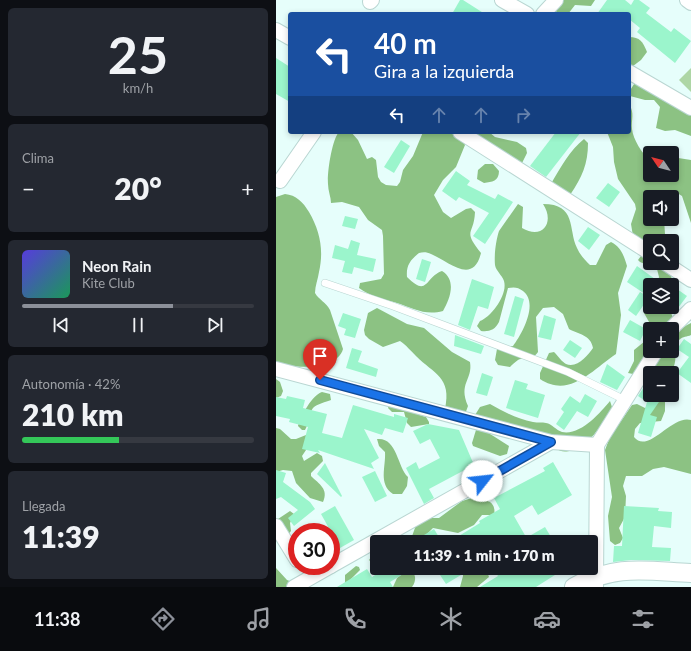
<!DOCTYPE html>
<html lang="es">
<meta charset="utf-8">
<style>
body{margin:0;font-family:Lato,sans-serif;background:#242831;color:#f1f3f6;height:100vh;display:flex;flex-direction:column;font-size:15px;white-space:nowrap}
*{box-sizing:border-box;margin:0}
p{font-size:13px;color:#9ea1a6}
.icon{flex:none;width:22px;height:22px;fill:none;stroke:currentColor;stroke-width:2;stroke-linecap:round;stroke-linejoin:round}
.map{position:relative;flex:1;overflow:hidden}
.panel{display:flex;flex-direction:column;gap:8px;padding:8px;background:#0d0f14;width:276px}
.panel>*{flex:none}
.hud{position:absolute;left:12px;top:12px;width:343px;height:122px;border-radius:4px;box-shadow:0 2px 6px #0003;background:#1a4fa0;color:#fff;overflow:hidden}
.needle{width:26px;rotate:305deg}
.fabs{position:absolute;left:367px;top:146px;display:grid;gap:8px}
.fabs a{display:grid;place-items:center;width:36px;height:36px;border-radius:4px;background:#171b24;box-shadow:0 2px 6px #0003;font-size:20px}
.speed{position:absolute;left:12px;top:523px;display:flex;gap:8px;font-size:20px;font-weight:700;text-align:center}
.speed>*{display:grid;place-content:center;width:52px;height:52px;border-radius:50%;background:#171b24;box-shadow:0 2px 6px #0003;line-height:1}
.speed .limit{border:6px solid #d22;background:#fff;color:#111}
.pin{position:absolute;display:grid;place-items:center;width:34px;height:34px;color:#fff;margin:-41px -17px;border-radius:50% 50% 50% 0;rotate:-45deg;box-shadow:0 0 4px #0007}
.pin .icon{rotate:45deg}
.me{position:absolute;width:44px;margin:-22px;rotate:61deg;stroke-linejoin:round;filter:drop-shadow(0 0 3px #0008)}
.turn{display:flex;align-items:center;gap:14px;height:84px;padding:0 20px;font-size:18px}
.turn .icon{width:52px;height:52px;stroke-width:2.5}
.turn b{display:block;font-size:28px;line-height:34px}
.lanes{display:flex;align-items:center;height:38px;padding:0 20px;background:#0003;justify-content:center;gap:20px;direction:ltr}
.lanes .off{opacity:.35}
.big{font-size:30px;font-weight:800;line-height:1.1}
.panel .card{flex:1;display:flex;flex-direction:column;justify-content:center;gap:6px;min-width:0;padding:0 14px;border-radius:6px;background:#242831}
.panel .dial{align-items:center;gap:0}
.dial b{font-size:52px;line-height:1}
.song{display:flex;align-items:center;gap:12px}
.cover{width:48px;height:48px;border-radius:6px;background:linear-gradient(135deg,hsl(250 70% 55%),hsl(150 70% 35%))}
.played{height:4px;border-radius:2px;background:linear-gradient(90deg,#8c9099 65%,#363941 65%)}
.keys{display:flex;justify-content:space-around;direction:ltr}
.heat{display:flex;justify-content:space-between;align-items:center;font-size:22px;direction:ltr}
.charge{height:6px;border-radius:3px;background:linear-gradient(90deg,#34c759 42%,#363941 0)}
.trip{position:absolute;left:94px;top:535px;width:228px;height:40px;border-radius:4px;background:#171b24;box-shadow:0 2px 6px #0003;font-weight:800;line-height:40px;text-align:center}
.menu{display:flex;height:64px;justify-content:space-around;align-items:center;background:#090b0e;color:#9ea1a6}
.menu .icon{width:28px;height:28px}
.menu .active{color:#8c9099}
.menu b{font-size:18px;color:#f1f3f6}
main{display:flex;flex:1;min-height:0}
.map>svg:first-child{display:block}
.green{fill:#add6a5}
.forest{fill:#8cc283}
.building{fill:#9bf5cc}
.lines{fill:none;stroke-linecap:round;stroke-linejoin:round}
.service-casing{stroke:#b9d6d2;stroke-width:8}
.minor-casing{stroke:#b9d6d2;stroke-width:16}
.tertiary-casing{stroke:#b9d6d2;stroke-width:20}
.service{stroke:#fff;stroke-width:7}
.minor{stroke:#fff;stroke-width:14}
.tertiary{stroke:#fff;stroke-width:18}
.route-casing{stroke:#114b97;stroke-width:10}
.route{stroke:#1a73e8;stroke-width:7}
</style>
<main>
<section class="panel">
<div class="card dial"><b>25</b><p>km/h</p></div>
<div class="card"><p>Clima</p>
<div class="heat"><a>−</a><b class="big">20°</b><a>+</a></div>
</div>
<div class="card">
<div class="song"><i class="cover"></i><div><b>Neon Rain</b><p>Kite Club</p></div></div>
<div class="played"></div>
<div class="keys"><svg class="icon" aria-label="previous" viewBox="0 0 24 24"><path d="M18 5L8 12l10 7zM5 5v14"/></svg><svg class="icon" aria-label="pause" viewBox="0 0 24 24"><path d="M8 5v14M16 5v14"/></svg><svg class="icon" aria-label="next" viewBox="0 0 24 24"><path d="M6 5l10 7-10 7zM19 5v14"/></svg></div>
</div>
<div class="card"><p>Autonomía · 42%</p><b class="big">210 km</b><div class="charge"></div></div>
<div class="card"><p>Llegada</p><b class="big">11:39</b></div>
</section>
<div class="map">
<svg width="415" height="587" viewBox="0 0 415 587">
<rect width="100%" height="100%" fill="#e6fefb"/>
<!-- green -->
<path class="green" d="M415,68V92L403,80Z"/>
<!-- forest -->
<g class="forest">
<path d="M286,0H319L315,6L299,5L292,14H279Z"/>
<path d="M353,37C364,37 367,42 371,52L365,60L353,69Z"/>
<path d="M360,81L408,96L415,106V136L399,130L389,131L380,128L384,107L378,100H369L354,96L353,92Z"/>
<path d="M353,104C359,113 355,120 356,129C357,139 366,154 374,160V175H396V157L415,160V223L406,196L398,191L393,197H374V219H388L389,234L386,241H374V248L357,236L355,224L360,209L359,204L342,179L338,162L337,147L331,132H353Z"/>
<path d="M63,132H75L82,140L91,159L96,157L100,160L102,177L105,182L110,185L121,186L124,182L127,170L137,156L147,132H178L186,139L189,145L180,167L167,180L158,195L167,212L175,218L190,209L195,208L199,212C198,236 186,229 205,253C197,286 172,261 155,254C151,252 147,252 143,253C134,260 130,266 131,277C152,298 149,277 166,271C181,280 174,299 167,311C149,316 137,308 121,303C107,299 95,297 83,288L84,283L105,279L108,274L107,236L106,230L92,220L83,207L66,202L55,203C55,197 52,191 52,184C51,173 56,139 63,132Z"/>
<path d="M193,132H213L219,137L241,142L250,148L251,153L246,163Z"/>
<path d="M308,139L312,143C312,164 306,177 294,195L279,188L276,182C285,167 294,150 308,139Z"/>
<path d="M209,164H217L223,171C223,181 216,182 208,183L201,179L202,170Z"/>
<path d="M9,194C20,195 27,202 33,212C44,231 48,250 43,272C42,279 39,286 39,293C43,300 50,302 54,310L67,349C61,371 17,369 0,362V197Z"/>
<path d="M242,204L247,207L246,228C267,240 279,222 267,204C301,204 292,229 301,248C304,255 309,260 314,265H320L330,245L335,242C345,247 348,256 351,266L342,293L345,315L340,354C317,369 294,399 264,379V373L273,353L278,352C282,356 286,362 290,364C301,369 312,355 317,348C315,335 302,334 293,329L287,314L278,307L267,308L260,317L262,352C256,361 250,356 242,360C239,362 236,365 234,367L222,365L219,360L221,349L226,346H237C246,334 263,303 247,291C242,287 238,287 232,288L223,322C219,330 213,332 205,331L201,326L204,321C215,317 232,295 228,281C226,275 220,271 219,265C218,255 220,240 223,231Z"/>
<path d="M365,256L374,260V263C387,263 401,277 396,290V285H381L383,277L381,269L364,262L362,260Z"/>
<path d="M387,307H391L396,315L397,321L392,329H377L368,313L370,310L377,314H383Z"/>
<path d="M101,308L131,324L148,328L176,352L194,362C197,380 182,383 192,406L188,417L169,409C176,377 158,374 140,356C134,350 131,346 124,341L107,347L93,339L89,335L88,330L92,313Z"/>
<path d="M415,323V335C411,337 407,336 403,340C396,347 405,370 390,373C385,374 379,373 374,373V377L372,378C373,366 384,360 390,351H396C396,340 404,327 415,323Z"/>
<path d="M374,337C374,349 366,365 357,374L352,373L358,361V350Z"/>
<path d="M0,379L4,382L7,391L5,396L0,398Z"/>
<path d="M46,392L54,394L55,400C50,402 41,404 37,408C32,414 33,424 29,430H26L22,426C25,416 36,395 46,392Z"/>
<path d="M385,399L389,402V411L385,421L364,423L359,429L358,437C372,455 396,414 415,420V474L388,467L377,469L366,476H350L347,486L350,496L349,517L343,528L347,538L344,543L339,545L334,541L332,516L336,497L329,450L334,437L356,405L361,404L369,408Z"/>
<path d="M334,401L336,407L335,412C323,428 315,443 296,450C284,455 280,447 271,443C255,437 238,442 223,435C213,430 207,423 199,415L204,407L214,404C228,412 242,419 257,422C262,423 266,422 270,423C276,424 280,430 286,432C304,436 324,413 334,401Z"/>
<path d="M113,405L150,417L153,422V424L135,427L131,423L128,412H116L112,408Z"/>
<path d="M0,428L4,429L15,439H20L30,435L34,444L26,456L28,461L41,453L46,456L47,461L35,473V476C43,484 53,489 47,502L34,498L20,483L16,471L7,470L0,472Z"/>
<path d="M200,430L211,432L233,446L231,454L224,456L197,446L196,443Z"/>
<path d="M101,439C121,437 121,466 132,477L131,486L126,494H117C102,484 110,467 109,452L103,446Z"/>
<path d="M196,498C208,499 221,500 218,515H206L198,525L182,533L157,528L149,536V542H134L140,525L152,518H163L186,501Z"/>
<path d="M14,511L18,514L14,523L15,531L12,535L5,527L2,519Z"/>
<path d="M101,549V565H98L93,560Z"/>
<path d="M80,566L83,567L84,570L69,585V575Z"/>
<path d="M0,568L11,580L19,583L23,587H0Z"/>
<path d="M187,568H210L213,577L201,587H184L187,576Z"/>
<path d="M133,569C140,573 141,580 136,587H117L121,578Z"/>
</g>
<!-- building -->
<g class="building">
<path d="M184,0H187L209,14H176Z"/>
<path d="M331,0H349L355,5L358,0H363L374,8L370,13L395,32L398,28L415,41L399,63L361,32L364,28L353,19V14H321Z"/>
<path d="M0,58L14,67V102L0,94Z"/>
<path d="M280,132H305L270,177L254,166Z"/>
<path d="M125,140L134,146L118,173L108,167Z"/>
<path d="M180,171L194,181L191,185L219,199L222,194L237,202L209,244L197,236L213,213L183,197L180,201L166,191Z"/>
<path d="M332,183L344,192L333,207L320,198Z"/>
<path d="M69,216L82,219L79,229L66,226Z"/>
<path d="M312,227L324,235L313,250L302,241Z"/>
<path d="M75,240L84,243L81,255L100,259L97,272L78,267L76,274L66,272L69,261L56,258L59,245L72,249Z"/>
<path d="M146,259L155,262L149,282L140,279Z"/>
<path d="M361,266L379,279L369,294L351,282Z"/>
<path d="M196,279L218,287L212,309L202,306L194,330L182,325Z"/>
<path d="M401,289L411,296L402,308L396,304V296Z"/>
<path d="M364,292L373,297L360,316L352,310Z"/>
<path d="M239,296L248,299L238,337L228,334Z"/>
<path d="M67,313L85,319L79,338L68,335L70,329L62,326Z"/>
<path d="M268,315L280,319L275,340L262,337Z"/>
<path d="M354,320L370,329L364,341L347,332Z"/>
<path d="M179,335L208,346L205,354L178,346Z"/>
<path d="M408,339L415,344V383L401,373L413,357L401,349Z"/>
<path d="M294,340L306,348L299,358L287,350Z"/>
<path d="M76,348L86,351L82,362L102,369L100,377L70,368Z"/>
<path d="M331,364L349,377L341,390L324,382Z"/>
<path d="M206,373L217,377L211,396L200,393Z"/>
<path d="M374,378V395H380L385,399L374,415L381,417L375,437L362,433L371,402L362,396Z"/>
<path d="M239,380L252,384L250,389L269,395L262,418L230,408Z"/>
<path d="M309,394L321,401L312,417L301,411L288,430L280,424L288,412L285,409L294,396L304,403Z"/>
<path d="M11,396L29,400L27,408L51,414L46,433L66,438L77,405L118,417V414L132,418L127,433L109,428L106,435L88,429L103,458L95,463L98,469L42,450L44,453L26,449L32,427L13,422L14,419L0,416V397L10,399Z"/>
<path d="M152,424L183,430L198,465L153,489L158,498L148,504L130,468L140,462L143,469L164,458L154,439L144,444L137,431Z"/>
<path d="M277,462L296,495L262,515L256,505L238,516L250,537L240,542H226L222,536L212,542H173L204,523L203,521L224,509L218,498L269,471L267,468Z"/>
<path d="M49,463L66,496L65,497L41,474Z"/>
<path d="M0,470L10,473L7,482L34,502L39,509L18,526L12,518L22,510L5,497L0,499Z"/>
<path d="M99,471L111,496L99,502L86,477Z"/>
<path d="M59,506L78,540L64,548L45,514Z"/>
<path d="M348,506L383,508L382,511L396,512L395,528L378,526L376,547L395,548L394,561L355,560L337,562L338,546H346Z"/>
<path d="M269,527L278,542H243Z"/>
<path d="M158,529L166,542H152L148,535Z"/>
<path d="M110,568H137L114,582L117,587H61L91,569L96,577Z"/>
<path d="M168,568H181L185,575L170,584L164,575L170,571Z"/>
<path d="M217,568H290L260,587H204L222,576Z"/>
</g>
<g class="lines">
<defs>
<path id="service" d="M49,283L117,306L292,372L349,400"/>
<g id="minor">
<path d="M226,0L251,14"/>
<path d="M411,0L415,3"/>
<path d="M94,2L96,0"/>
<path d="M267,14L280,0"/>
<path d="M0,30L14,38"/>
<path d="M353,72L415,108"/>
<path d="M184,132L374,253"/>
<path d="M4,181L38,132"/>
<path d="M389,263L415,280"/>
<path d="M395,329L415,309"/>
<path d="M0,369L275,442L321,445"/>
<path d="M0,526L21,560"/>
<path d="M55,566L275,442"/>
<path d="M18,587L55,566"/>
<path d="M320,587L321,445L380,351"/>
</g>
<path id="tertiary" d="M298,587C339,564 370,571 415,573"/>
</defs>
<!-- service casing -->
<use href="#service" class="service-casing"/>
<!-- minor casing -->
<use href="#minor" class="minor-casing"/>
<!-- tertiary casing -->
<use href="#tertiary" class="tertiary-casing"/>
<!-- service -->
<use href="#service" class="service"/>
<!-- minor -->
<use href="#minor" class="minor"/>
<!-- tertiary -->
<use href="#tertiary" class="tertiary"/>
</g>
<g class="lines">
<defs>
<path id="route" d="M44,380L275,442L206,481"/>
</defs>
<!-- route casing -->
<use href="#route" class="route-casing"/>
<!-- route -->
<use href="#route" class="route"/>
</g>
</svg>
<div class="fabs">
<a><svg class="needle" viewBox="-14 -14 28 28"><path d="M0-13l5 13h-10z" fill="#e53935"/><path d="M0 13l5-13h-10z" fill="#9ea1a6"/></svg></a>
<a><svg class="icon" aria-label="sound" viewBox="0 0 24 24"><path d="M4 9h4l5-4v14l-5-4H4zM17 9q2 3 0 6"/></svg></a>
<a><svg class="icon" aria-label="search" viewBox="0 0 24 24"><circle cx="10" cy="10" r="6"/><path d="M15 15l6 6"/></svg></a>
<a><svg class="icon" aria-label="layers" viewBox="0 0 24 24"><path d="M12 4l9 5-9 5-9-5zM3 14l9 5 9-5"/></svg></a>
<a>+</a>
<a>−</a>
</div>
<div class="speed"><div class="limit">30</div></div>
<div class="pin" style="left:44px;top:380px;background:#d93025"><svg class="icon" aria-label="arrive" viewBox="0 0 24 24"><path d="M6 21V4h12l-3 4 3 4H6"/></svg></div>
<svg class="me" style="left:206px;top:481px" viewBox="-20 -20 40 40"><circle r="19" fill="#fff"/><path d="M0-13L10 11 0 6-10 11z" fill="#1a73e8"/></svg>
<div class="trip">11:39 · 1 min · 170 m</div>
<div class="hud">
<div class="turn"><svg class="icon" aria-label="left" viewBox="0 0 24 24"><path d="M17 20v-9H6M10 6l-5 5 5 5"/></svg><div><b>40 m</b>Gira a la izquierda</div></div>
<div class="lanes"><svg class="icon" aria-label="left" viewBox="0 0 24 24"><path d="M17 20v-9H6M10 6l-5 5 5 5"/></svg><svg class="icon off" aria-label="ahead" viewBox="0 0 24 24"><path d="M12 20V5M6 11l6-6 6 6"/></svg><svg class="icon off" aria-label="ahead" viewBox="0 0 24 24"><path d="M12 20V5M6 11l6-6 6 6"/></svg><svg class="icon off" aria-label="right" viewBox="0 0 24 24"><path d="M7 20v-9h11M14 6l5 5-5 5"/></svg></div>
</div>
</div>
</main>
<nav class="menu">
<b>11:38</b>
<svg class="icon active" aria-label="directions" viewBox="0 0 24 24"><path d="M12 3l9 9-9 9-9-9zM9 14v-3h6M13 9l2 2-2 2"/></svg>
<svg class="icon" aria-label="music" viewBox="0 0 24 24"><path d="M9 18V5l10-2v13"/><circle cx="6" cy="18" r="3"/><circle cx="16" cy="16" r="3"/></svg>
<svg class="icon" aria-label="phone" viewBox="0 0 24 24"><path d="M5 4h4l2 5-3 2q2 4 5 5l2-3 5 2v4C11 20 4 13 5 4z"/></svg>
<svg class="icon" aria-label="climate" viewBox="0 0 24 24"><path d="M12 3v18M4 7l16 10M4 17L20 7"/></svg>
<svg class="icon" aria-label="car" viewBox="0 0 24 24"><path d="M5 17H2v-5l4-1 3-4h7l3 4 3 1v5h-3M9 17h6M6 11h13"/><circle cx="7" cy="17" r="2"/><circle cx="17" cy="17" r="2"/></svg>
<svg class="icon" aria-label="filters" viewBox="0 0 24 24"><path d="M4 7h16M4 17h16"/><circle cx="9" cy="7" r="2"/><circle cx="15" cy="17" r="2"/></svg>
</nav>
